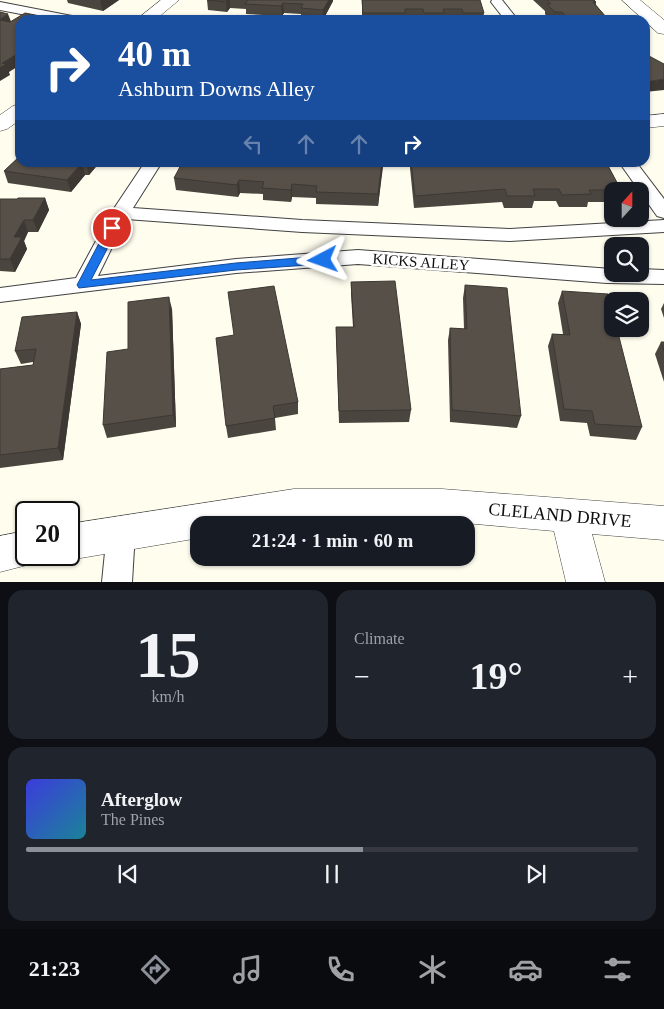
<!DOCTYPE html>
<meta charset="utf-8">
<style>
body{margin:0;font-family:"Times New Roman",serif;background:#20242c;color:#f1f3f6;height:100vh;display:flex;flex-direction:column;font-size:19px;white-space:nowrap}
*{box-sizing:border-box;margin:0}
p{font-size:16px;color:#9ea1a6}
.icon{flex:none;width:28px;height:28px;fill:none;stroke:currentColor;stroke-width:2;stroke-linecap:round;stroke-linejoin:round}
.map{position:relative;height:582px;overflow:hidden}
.panel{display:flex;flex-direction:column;gap:8px;padding:8px;background:#0d0f14;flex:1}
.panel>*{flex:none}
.top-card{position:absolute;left:15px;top:15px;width:635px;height:152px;border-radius:15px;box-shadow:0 1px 4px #0004;background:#1a4fa0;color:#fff;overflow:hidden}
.needle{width:32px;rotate:21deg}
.fabs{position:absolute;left:604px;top:182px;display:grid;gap:10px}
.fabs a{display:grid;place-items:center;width:45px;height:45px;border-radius:10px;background:#171b24;box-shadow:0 1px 4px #0004;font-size:25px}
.speed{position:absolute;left:15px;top:501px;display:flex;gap:10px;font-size:25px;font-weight:700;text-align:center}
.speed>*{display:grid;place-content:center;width:65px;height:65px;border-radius:50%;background:#171b24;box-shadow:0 1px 4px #0004;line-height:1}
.speed .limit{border:2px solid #111;border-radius:8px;background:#fff;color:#111}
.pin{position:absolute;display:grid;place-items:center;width:42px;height:42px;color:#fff;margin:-21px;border:2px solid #fff;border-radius:50%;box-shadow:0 1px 5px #0007}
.me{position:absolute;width:55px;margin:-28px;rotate:266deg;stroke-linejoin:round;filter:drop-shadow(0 0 4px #0008)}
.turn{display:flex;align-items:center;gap:18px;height:105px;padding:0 20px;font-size:22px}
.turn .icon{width:65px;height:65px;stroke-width:2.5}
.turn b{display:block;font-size:35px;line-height:42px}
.lanes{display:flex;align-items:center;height:48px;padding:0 20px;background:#0003;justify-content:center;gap:25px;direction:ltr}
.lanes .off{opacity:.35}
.big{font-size:38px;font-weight:700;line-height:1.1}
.panel .card{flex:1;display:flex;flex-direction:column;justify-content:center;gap:8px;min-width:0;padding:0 18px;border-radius:15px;background:#20242c}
.panel .dial{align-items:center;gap:0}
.dial b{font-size:65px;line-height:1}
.song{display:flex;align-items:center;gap:15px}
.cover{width:60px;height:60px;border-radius:8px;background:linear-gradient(135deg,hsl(240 70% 55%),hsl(190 70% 35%))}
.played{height:5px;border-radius:2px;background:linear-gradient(90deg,#8c9099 55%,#363941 55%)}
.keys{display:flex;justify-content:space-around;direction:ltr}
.heat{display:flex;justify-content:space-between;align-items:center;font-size:28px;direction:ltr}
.panel .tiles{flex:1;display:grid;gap:8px;grid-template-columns:1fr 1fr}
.card:last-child{grid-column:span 2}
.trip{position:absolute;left:190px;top:516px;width:285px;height:50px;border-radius:15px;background:#171b24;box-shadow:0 1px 4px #0004;font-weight:700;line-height:50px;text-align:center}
.menu{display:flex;height:80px;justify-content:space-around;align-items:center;background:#090b0e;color:#9ea1a6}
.menu .icon{width:35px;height:35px}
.menu .on{color:#8c9099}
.menu b{font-size:22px;color:#f1f3f6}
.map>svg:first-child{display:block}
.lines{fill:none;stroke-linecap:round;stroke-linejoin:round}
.service-casing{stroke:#414141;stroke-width:2}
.minor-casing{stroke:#414141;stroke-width:1}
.service{fill:#fff;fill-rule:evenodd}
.minor{fill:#fff;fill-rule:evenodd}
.wall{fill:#4b453f}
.shaded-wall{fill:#3d3833}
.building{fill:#575049;stroke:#3d3833}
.route{fill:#1a73e8;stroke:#114b97}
.labels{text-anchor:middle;stroke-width:5;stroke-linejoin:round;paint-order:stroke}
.street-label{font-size:15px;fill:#0e0e0e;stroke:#fff}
.near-street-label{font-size:18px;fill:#0e0e0e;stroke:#fff}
</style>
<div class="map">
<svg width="664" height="582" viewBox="0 0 664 582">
<rect width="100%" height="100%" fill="#fffdee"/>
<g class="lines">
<defs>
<g id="service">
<path d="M492,0H502L518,20H505L491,2Z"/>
<path d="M0,2L72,16L78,20H52L0,10Z"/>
<path d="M145,162H162L133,208L302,220L510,229L664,220V232L510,241L302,232L126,219L98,276L236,259L358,250L612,269V274H640V269L664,270V284L607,283L358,264L236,273L0,302V288L76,278L111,213Z"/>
<path d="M619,162H636L664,199V218L657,216Z"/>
<path d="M121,519L131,523L135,532L132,582H102L107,532L111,523Z"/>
</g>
<g id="minor">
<path d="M161,0H179L155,20H136Z"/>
<path d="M622,0H640L664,20V34L658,33Z"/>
<path d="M20,104V120L7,129L0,131V115L13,106Z"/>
<path d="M664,114V126L645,128V116Z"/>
<path d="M294,489H442L664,506V540L592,534L605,582H566L554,531L442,521H294L273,525H199V538L69,560L57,555H69V524Z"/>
<path d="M26,531V555H42L39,562L0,572V536Z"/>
</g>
</defs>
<!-- service casing -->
<use href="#service" class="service-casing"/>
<!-- minor casing -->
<use href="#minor" class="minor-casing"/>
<!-- service -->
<use href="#service" class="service"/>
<!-- minor -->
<use href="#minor" class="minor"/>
</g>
<!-- wall -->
<g class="wall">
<path d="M67,0H119L103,11L68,3Z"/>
<path d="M207,0H333V1L323,20H319L301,18V14L284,13L282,16L246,14V9L230,8L227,12L208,10Z"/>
<path d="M362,0H480L484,13L483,20L405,19V20H362Z"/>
<path d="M533,0H594L596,2V5L606,17L617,20H550L545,14V11Z"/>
<path d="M20,156L100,162L89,175H85L71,192L8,183L4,171Z"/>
<path d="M186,162H383L378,206L316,204V198L292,197L291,202L263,200V194L240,193L238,197L176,190L174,178Z"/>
<path d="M410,162H606L621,190L620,191H612V202H588L587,207H559L556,201H534L532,208H504L502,202L414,208L410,168Z"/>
<path d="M45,198L49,210L38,232H28L24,241L27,249L15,272L0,271V199H17Z"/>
<path d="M351,282L411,410L409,422L339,423L336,327H353L351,294Z"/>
<path d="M465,285L521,416L517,428L450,422L448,340L450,328L464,329L463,298Z"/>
<path d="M562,291L642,427L636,440L590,436L587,423L560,421L548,346L552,334H563L558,303Z"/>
<path d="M664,303V318L661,309Z"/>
<path d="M172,309L176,427L107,438L103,425Z"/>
<path d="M77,312L81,324L63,460L0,468V369L33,365V362L21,364L15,351Z"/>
<path d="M234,335L298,402V414L275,418L276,430L228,438L226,426Z"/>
<path d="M661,342H664V382L655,354Z"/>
</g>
<!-- shaded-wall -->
<g class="shaded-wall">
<path d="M102,0H119L103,11L100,1Z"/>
<path d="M227,0H230V8L227,12L226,2Z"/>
<path d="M329,0H333V1L323,20V10Z"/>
<path d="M283,3L284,13L282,16L281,6Z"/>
<path d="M8,14L12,24L0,25V19Z"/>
<path d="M20,52V65L9,72L10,75L0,81V68L2,63Z"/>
<path d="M664,79V90L645,92V82Z"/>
<path d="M86,162H100L89,175L86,163Z"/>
<path d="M382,162L383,167L378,206V194Z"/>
<path d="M82,163L85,175L71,192L67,180Z"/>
<path d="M239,180L240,193L238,197L237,185Z"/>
<path d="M292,184V197L291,202V190Z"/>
<path d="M45,198L49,210L38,232L33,220Z"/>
<path d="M24,220L28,232L24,241L27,249L15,272L10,259L14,237Z"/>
<path d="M169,297L172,309L176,427L173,415Z"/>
<path d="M77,312L81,324L63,460L58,448Z"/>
</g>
<!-- building -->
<g class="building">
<path d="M207,0H227L226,2Z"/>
<path d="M248,0H329L323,10L301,8L303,4L283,3L281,6L245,4Z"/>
<path d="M362,0H480L484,13H463L462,9H443L444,13H424L423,9H405V13H363Z"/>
<path d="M547,0H594L596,2H593L606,17L613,16L617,20H570L562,12H555L547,4H551Z"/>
<path d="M0,12L8,14L0,19Z"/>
<path d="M25,13L60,20H20V52L2,63L6,64L0,68V20L10,22Z"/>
<path d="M645,51L649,56L664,64V79L645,82Z"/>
<path d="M20,156V162H86V163H82L67,180L4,171Z"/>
<path d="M186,162H382L378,194L316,192L317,186L292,184L291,190L262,188L264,182L239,180L237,185L174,178L182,163Z"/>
<path d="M411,162H606L621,190H589L591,194L562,195L559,189H533L535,196H507L505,189L415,196Z"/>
<path d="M18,198H45L33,220H24L14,237H22L10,259H0V199H17Z"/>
<path d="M395,281L411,410L339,411L336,327H354L351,282Z"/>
<path d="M465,285L507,288L521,416L452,410L450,328L467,329Z"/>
<path d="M274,286L298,402L273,406L275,418L226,426L216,338L234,335L228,292Z"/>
<path d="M562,291L608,294L612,310V329H617L642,427L595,424L592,411L564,409L552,334L570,335Z"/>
<path d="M169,297L173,415L103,425L107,352L128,349V302Z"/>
<path d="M77,312L58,448L0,455V369L33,365L36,349L15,351L22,317Z"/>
<path d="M661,342H664V351Z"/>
</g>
<!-- route -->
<path class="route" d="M112,224L118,228L91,280L236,263L323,256L329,260L323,264L236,270L79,288L77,285L107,228Z"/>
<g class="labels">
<!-- street labels -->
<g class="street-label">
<text transform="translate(421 262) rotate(4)" y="5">KICKS ALLEY</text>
</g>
<!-- near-street labels -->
<g class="near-street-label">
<text transform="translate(560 515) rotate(5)" y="6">CLELAND DRIVE</text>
</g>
</g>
</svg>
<div class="fabs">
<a><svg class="needle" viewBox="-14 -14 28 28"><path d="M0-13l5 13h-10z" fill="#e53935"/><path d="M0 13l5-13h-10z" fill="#9ea1a6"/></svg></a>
<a><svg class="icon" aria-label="search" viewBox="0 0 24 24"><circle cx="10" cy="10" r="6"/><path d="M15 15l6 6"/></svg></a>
<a><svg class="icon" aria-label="layers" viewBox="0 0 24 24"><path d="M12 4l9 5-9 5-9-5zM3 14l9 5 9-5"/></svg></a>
</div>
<div class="speed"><div class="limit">20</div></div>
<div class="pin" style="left:112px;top:228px;background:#d93025"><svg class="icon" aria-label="arrive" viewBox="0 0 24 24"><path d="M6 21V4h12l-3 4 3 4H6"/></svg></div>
<svg class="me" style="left:323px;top:260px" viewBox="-20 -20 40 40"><path d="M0-17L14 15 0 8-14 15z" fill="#1a73e8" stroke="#fff" stroke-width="4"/></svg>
<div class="trip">21:24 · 1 min · 60 m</div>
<div class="top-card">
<div class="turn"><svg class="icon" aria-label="right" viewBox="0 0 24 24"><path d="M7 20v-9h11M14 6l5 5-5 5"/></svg><div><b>40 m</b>Ashburn Downs Alley</div></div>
<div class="lanes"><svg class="icon off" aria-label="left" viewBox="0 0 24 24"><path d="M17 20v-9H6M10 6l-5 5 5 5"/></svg><svg class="icon off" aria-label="ahead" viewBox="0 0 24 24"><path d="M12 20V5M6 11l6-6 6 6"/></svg><svg class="icon off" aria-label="ahead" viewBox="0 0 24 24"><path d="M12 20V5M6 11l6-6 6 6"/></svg><svg class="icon" aria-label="right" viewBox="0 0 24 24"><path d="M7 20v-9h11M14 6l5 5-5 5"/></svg></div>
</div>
</div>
<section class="panel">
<div class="tiles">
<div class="card dial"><b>15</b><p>km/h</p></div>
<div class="card"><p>Climate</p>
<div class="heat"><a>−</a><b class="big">19°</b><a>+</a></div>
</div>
<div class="card">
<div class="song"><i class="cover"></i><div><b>Afterglow</b><p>The Pines</p></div></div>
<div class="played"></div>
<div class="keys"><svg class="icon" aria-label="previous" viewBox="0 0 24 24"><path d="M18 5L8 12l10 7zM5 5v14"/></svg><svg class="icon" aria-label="pause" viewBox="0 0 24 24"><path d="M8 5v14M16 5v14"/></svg><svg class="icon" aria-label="next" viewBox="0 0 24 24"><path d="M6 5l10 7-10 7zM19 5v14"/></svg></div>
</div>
</div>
</section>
<nav class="menu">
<b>21:23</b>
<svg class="icon on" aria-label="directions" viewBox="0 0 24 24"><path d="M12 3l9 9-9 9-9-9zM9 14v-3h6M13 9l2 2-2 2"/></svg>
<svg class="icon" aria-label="music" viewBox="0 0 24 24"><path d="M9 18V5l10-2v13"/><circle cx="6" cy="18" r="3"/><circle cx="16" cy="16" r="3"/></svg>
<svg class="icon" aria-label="phone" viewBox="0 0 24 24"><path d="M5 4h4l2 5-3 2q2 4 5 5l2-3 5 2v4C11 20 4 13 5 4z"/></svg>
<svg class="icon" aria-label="climate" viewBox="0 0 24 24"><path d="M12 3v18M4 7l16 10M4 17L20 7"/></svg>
<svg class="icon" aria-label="car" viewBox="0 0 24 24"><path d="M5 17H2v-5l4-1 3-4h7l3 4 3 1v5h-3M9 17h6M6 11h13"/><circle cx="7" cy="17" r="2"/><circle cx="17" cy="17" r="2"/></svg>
<svg class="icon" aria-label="filters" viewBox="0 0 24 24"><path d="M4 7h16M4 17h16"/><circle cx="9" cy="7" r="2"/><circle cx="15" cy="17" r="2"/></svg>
</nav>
